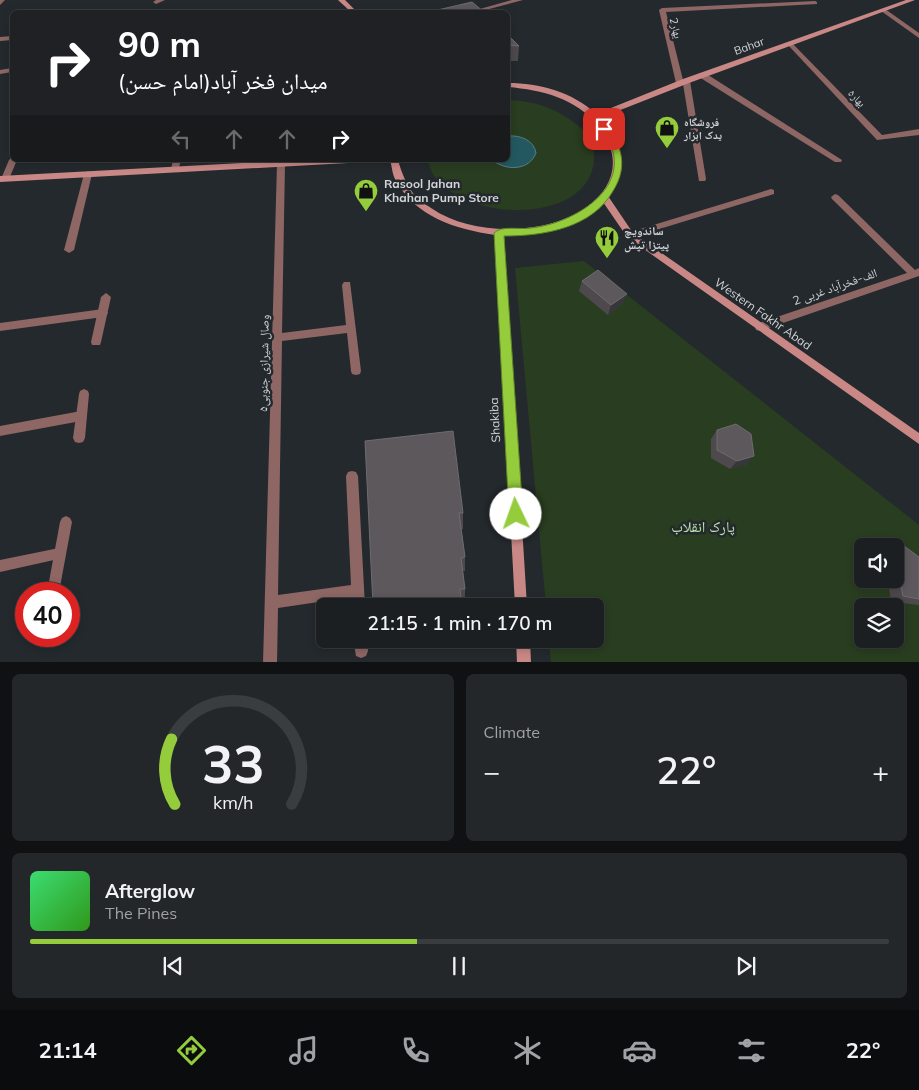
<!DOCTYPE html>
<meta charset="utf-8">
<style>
body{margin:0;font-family:Mulish,"Noto Naskh Arabic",sans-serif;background:#24272a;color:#f1f3f6;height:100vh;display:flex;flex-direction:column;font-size:19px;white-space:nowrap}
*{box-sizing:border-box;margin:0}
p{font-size:16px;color:#a0a2a5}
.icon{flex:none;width:28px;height:28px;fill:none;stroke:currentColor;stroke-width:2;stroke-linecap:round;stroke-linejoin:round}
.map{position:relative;height:662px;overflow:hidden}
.drawer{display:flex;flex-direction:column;gap:12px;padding:12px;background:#0f1113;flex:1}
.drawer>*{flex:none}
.guide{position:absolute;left:10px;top:10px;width:500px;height:152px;border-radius:8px;box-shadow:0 2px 8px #0003,0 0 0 1px #393d40;background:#202124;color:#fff;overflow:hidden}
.fabs{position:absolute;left:854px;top:538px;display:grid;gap:10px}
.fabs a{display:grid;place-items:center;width:50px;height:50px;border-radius:8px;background:#1b1f22;box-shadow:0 2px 8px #0003,0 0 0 1px #393d40;font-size:25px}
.speed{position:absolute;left:15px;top:582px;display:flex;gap:10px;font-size:25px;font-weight:700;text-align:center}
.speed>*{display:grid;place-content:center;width:65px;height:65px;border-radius:50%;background:#1b1f22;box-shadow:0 2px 8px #0003,0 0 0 1px #393d40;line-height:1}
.speed .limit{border:8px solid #d22;background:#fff;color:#111}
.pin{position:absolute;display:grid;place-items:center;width:42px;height:42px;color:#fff;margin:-21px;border-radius:10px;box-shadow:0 2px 8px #0006}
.me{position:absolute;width:55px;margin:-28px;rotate:357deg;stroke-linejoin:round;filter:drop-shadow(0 0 4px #0008)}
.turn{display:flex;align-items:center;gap:18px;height:105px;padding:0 25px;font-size:22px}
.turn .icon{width:65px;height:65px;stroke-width:2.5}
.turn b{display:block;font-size:35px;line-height:42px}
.lanes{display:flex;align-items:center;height:48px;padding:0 25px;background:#0003;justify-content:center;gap:25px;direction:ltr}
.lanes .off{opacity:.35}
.big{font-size:38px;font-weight:600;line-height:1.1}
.drawer .tile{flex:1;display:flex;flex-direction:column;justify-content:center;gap:8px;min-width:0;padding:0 18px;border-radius:8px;background:#24272a}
.drawer .dial{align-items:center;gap:0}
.dial svg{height:130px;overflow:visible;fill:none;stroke:#393d40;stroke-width:7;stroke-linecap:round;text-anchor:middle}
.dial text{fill:#f1f3f6;stroke:none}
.song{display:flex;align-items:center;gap:15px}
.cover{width:60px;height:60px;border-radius:8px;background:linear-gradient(135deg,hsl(140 70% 55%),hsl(110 70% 35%))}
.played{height:5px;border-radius:2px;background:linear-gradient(90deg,#94cc3c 45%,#393d40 45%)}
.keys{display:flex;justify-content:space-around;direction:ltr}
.heat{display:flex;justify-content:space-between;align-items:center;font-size:28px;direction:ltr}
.drawer .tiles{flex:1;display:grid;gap:12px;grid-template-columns:1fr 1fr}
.tile:last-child{grid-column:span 2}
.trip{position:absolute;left:316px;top:598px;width:288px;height:50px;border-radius:8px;background:#1b1f22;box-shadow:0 2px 8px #0003,0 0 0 1px #393d40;font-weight:600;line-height:50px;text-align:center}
.dock{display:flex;height:80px;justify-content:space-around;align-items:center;background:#0b0c0e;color:#a0a2a5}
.dock .icon{width:35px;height:35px}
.dock .active{color:#94cc3c}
.dock b{font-size:22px;color:#f1f3f6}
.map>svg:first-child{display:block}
.green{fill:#293d20;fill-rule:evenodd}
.water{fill:#235860;stroke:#587e84}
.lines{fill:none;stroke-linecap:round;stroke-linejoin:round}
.lane{fill:#8e6664;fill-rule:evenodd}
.street{fill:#8e6664;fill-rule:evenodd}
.secondary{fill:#c98886;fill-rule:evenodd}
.wall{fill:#4e494c}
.shaded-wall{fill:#37363a}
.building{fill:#5c585c;stroke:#6f6b6f}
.route{fill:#94cc3c;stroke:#608527}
.labels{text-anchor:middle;stroke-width:5;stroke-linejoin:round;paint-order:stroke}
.far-street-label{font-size:11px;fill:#d2d5d8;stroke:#24292d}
.far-poi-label{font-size:11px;font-weight:bold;fill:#d2d5d8;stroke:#24292d;text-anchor:start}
.poi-label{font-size:12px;font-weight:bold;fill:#d2d5d8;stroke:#24292d;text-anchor:start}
.street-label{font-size:12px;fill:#d2d5d8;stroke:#24292d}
.near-park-label{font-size:15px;fill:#bbe3aa;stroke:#24292d}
</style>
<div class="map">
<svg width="919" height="663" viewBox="0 0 919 663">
<rect width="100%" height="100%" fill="#24292d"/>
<!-- green -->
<g class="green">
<path d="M508,100C536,101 559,109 581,128C588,134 593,145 594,154C598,225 465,225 433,174C430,170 429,164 428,160H508Z"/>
<path d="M584,261L919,525V662H551L549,639H595V606H546L515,268ZM862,546H895V579H862ZM862,606H895V639H862Z"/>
</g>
<!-- water -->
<path class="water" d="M508,136C520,135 534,140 536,153C529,171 506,171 492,160H508Z"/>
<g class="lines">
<!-- lane -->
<g class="lane">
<path d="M106,293L111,297L101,342L100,345H92L91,342L101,297Z"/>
<path d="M84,389L88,391L89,394L85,438L83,442L79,443L75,442L73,438L79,394L80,391Z"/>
<path d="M66,516L70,518L72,522L60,587L59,592L54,593L49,592L48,587L60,522L62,518Z"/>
</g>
<!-- street -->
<g class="street">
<path d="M0,0H5L0,5Z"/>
<path d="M165,0L156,4L153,2L156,0Z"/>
<path d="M512,0H523L478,12H469Z"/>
<path d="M815,1L817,2V4L666,12L683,80L686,79L690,81L706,179L705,181H699L683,84L680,85L676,83L659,10L662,8Z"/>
<path d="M881,9H885L919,33V38L881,11Z"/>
<path d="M12,36V40L0,41V37Z"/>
<path d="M788,43H792L882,135L919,129V135L877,140L788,45Z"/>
<path d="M12,68V72L0,74V70Z"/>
<path d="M699,73H705L842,160L841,162H835L699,77Z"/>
<path d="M12,157V160H17L9,179L8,181H2L1,179L9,160Z"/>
<path d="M173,160H181L178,171H172L171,169Z"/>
<path d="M281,161L285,164L282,333L346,325L342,285L344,282H350L361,371L360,374L356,375L352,374L351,371L347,333L282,341L278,595L351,585L346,476L348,472L352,471L356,472L358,476L365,606H353L352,597L278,608L277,663H263L277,164Z"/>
<path d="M88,171L92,174L74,250L69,253L64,250L84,174Z"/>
<path d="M771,189L774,190V194L630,238L626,235L627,233Z"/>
<path d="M835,194L838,195L915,270L919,268V276L760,331L756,330L755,327L756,324L907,273L832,199L831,197Z"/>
<path d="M103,309L106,310L108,313L106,316L103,317L0,331V323Z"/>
<path d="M81,411L85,413L86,416L85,419L81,421L0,436V426Z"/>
<path d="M59,548L63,550L65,554L63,558L0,572V560Z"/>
<path d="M353,639H367L368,651L366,656L361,658L356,656Z"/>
</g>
<!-- secondary -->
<g class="secondary">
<path d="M338,0H345L357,12H351Z"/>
<path d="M906,0H915L689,83L600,118C621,141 632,170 608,196L633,233L919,433V444L627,237L603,202C578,229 539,234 504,235L527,606H515L495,235C455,229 415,217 395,179C392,173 392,166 390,160H398C402,174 407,186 416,197C420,202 427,205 431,208C460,228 500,232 534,227C585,221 640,179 598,126C576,98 542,90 508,87V83C539,83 573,92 596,114L683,79Z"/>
<path d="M298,160H352L348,163L0,182V176Z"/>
<path d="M516,639H530L531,663H517Z"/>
</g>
</g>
<!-- wall -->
<g class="wall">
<path d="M508,35L519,46L518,61H508Z"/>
<path d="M582,281L623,303L608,315L579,291Z"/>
<path d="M717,430L747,464L730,469L711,458V439Z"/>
<path d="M365,441L463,513V529H461L465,557V571H463L465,589V601H462Z"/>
<path d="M900,543L919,557V605L891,602L888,581L884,579H895V546Z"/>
<path d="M378,639H411L380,643Z"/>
</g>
<!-- shaded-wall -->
<g class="shaded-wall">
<path d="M627,294L623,303L608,315L611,305Z"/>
<path d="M754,456L747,464L730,469L737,461Z"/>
</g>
<!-- building -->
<g class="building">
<path d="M472,2L484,12H429Z"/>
<path d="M508,35L519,46L508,45Z"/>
<path d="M598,270L627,294L611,305L582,281Z"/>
<path d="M736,424L751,434L754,456L737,461L717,450V430Z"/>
<path d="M453,431L463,513H459L465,557L461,558L465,589H460L462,606H373L365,441Z"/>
<path d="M900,543L919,557V599L903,596L899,576L895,573V548Z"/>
</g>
<!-- route -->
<path class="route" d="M604,126C613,129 618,142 620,151C624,165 621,178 613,191C592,228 544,236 504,236L523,514L521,519L516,521L511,519L509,514L494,233C501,225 521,230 531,228C571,224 633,190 609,141C607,137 602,133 600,129Z"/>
<!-- icons -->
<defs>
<symbol id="shop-pin" viewBox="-11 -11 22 30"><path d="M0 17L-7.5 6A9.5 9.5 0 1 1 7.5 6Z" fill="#94cc3c" stroke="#24292d"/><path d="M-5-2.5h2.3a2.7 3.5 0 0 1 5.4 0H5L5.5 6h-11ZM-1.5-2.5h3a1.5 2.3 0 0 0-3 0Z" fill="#111"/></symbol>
<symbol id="restaurant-pin" viewBox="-11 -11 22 30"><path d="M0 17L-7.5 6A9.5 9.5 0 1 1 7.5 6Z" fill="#94cc3c" stroke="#24292d"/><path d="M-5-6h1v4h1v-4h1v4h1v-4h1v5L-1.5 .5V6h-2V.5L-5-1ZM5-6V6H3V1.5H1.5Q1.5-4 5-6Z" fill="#111"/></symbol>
</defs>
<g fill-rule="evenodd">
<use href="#shop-pin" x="653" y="114" width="28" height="38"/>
<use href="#shop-pin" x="352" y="177" width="28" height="38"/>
<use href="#restaurant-pin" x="593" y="224" width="28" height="38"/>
</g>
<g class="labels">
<!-- far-street labels -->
<g class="far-street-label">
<text transform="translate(676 28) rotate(76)" y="4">2بهار</text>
<text transform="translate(749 46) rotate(-20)" y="4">Bahar</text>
<text transform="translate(857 98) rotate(46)" y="4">بهار۵</text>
</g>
<!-- far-poi labels -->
<g class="far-poi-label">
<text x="684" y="126">فروشگاه<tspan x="684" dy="13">یدک ابزار</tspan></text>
</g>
<!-- poi labels -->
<g class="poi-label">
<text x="384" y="188">Rasool Jahan<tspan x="384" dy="14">Khahan Pump Store</tspan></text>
<text x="624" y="235">ساندویچ<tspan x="624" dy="14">پیتزا تپش</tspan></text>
</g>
<!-- street labels -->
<g class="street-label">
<text transform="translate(835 287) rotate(-19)" y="4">2 الف-فخرآباد غربی</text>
<text transform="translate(763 314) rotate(35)" y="4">Western Fakhr Abad</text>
<text transform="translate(264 363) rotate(-89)" y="4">۵وصال شیرازی جنوبی</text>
<text transform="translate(495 420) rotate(-93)" y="4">Shakiba</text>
</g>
<!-- near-park labels -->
<g class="near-park-label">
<text x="703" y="532">پارک انقلاب</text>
</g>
</g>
</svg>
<div class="fabs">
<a><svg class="icon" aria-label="sound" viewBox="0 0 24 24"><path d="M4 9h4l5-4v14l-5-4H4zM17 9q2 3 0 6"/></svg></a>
<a><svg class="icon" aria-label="layers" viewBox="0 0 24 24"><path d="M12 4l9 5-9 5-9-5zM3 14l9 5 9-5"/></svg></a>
</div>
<div class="speed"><div class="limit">40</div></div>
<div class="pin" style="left:604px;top:129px;background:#d93025"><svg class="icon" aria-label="arrive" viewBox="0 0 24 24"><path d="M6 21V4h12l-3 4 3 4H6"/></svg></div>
<svg class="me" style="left:516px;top:514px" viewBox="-20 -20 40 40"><circle r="19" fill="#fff"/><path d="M0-13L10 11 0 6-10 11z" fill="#94cc3c"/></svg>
<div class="trip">21:15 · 1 min · 170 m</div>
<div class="guide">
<div class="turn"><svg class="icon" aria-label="right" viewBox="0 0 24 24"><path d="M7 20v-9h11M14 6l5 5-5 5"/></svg><div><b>90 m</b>میدان فخر آباد(امام حسن)</div></div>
<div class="lanes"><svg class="icon off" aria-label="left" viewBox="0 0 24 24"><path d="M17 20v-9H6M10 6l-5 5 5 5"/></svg><svg class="icon off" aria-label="ahead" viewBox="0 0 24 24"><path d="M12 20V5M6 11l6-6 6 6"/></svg><svg class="icon off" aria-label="ahead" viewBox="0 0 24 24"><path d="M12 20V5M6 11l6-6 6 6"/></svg><svg class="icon" aria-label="right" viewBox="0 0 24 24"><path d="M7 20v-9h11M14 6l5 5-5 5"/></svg></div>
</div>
</div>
<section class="drawer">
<div class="tiles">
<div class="tile dial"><svg viewBox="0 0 100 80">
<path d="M14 69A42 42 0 1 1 86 69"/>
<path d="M14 69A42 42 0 0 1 12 29" stroke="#94cc3c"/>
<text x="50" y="56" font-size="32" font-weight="700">33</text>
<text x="50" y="72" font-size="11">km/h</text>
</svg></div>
<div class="tile"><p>Climate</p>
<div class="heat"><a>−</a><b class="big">22°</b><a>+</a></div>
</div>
<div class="tile">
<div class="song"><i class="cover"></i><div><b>Afterglow</b><p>The Pines</p></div></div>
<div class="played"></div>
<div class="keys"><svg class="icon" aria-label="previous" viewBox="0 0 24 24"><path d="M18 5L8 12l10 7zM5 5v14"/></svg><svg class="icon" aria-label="pause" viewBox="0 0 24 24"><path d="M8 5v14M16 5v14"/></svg><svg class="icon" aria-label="next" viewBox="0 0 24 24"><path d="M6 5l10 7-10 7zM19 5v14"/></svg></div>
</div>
</div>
</section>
<nav class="dock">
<b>21:14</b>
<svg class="icon active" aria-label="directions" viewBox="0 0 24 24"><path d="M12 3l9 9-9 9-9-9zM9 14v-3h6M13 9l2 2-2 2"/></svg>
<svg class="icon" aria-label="music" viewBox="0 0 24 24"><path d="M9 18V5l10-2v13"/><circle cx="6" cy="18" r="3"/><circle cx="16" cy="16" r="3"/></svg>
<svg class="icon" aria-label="phone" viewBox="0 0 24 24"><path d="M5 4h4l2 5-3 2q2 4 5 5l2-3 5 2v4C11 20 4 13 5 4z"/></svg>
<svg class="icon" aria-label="climate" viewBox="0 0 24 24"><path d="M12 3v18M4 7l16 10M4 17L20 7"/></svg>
<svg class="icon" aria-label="car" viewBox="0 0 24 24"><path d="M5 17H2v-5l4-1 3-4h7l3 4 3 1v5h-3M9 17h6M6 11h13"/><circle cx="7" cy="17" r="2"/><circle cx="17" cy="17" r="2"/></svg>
<svg class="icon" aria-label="filters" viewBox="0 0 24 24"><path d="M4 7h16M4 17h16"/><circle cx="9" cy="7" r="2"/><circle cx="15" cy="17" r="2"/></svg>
<b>22°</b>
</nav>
